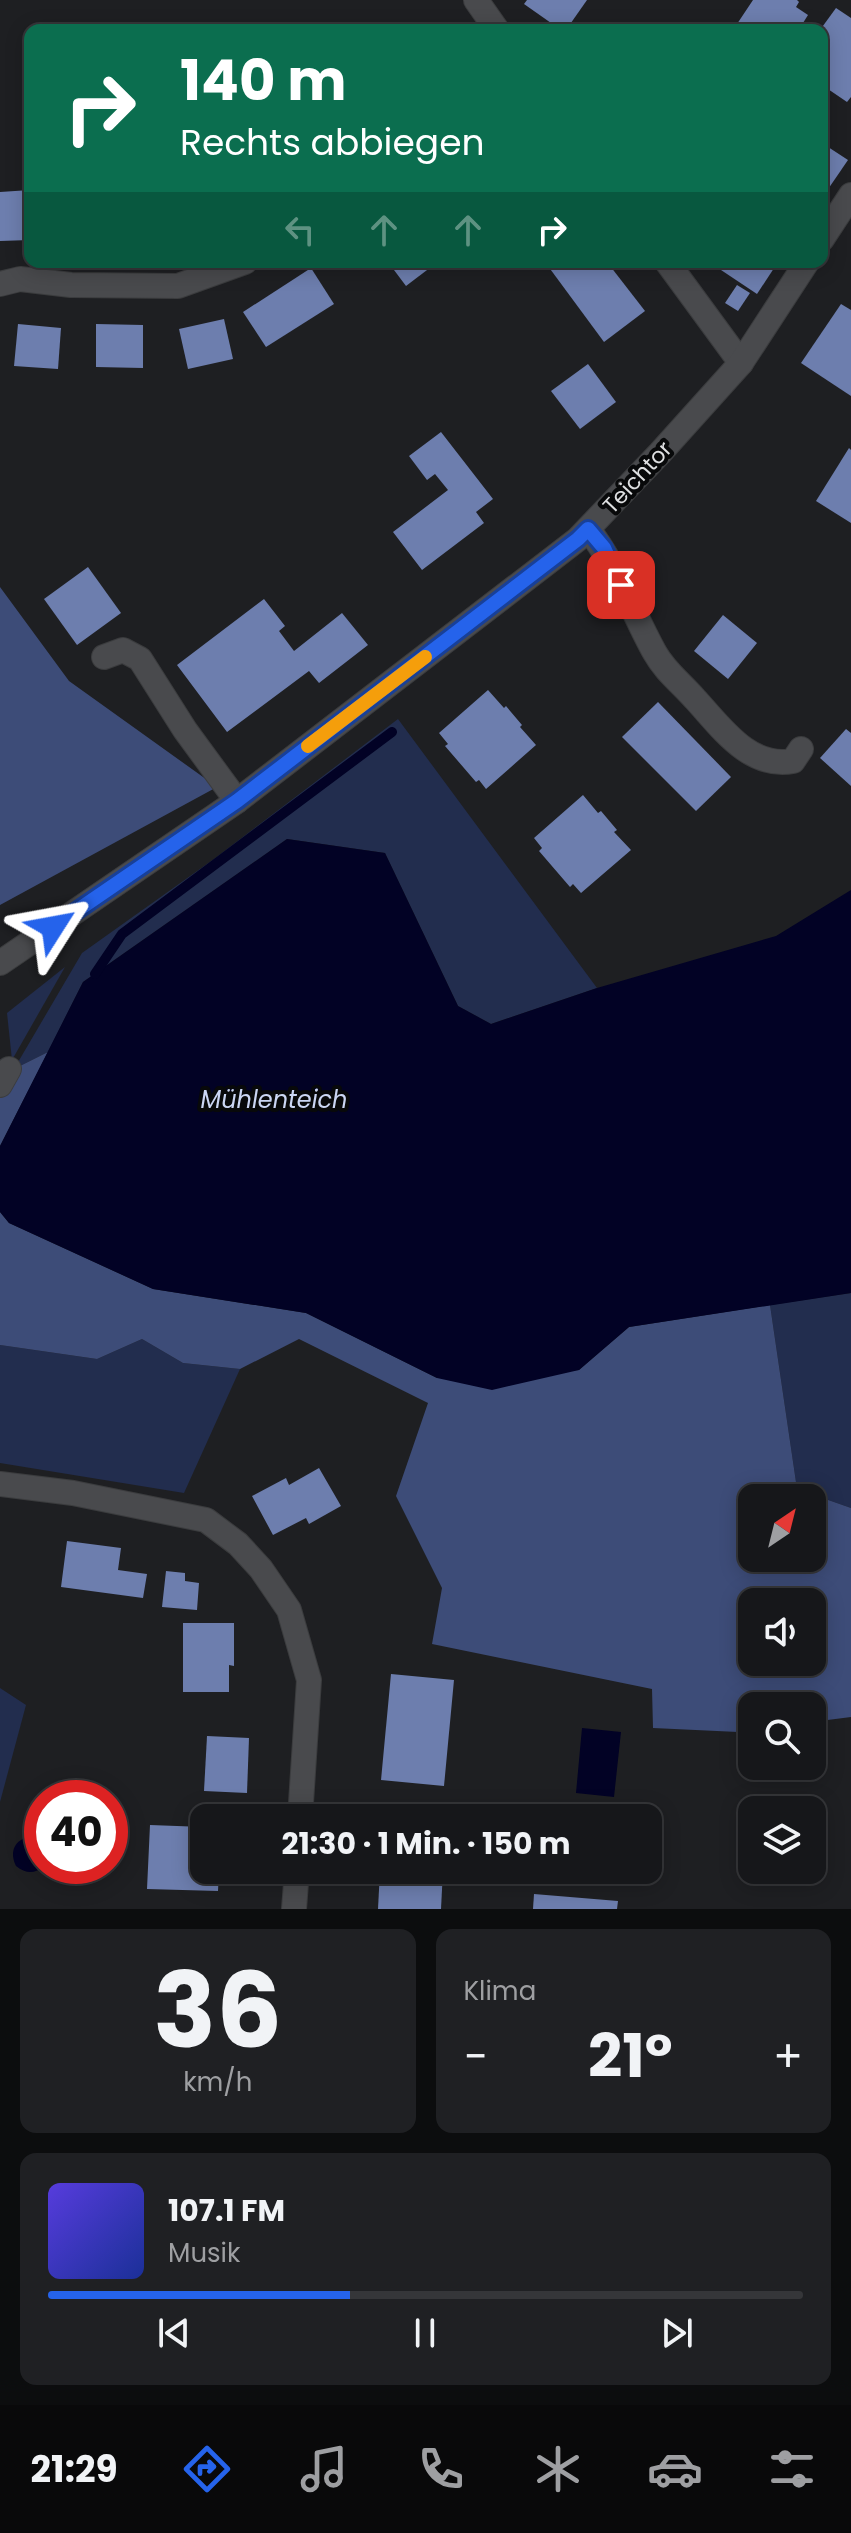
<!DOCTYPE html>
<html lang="de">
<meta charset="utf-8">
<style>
body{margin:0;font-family:Poppins,sans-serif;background:#1f2023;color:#f1f3f6;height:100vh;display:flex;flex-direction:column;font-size:30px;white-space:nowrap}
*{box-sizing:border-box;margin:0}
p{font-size:26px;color:#9e9fa2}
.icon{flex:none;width:44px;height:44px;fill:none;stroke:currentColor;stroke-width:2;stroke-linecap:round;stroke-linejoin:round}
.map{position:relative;height:1909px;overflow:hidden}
.side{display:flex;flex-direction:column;gap:20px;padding:20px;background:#0c0d0e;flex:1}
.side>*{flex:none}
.guide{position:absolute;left:24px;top:24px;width:804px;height:244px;border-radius:16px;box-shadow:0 4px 20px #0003,0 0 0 2px #353639;background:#0b6e4f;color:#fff;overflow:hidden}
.needle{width:52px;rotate:35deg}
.fabs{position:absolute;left:738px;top:1484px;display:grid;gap:16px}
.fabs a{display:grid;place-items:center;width:88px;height:88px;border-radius:16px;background:#16171a;box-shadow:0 4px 20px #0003,0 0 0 2px #353639;font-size:40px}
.speed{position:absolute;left:24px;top:1780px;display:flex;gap:16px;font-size:40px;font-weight:700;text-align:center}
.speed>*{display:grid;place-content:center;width:104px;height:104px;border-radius:50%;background:#16171a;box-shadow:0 4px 20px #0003,0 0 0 2px #353639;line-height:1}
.speed .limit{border:12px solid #d22;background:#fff;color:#111}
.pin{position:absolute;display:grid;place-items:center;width:68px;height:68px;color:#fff;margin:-34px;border-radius:16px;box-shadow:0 4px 12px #0006}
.me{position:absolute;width:88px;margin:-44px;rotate:56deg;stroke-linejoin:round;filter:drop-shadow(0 0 6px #0008)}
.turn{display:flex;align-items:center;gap:28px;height:168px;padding:0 24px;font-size:36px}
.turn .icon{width:104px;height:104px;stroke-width:2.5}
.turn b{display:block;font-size:56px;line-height:68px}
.lanes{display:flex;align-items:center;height:76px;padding:0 24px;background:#0003;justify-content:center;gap:40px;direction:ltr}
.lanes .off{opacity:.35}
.big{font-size:60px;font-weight:700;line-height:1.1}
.side .widget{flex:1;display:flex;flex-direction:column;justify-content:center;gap:12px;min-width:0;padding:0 28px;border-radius:16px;background:#1f2023}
.side .dial{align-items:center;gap:0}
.dial b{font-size:104px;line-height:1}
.song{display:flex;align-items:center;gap:24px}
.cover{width:96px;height:96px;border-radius:12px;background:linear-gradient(135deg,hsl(250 70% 55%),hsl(230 70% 35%))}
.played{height:8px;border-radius:4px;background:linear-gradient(90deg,#2563eb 40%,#353639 40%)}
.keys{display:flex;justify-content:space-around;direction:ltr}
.heat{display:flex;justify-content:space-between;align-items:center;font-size:44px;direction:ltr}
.side .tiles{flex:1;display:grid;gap:20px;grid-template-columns:1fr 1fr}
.widget:last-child{grid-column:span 2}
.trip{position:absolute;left:190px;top:1804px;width:472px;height:80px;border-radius:16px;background:#16171a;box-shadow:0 4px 20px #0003,0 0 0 2px #353639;font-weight:700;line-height:80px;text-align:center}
.dock{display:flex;height:128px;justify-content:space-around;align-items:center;background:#09090a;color:#9e9fa2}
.dock .icon{width:56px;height:56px}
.dock .active{color:#2563eb}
.dock b{font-size:36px;color:#f1f3f6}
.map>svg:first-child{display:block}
.green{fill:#222d4e}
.forest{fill:#3d4c78;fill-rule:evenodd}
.water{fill:#020225}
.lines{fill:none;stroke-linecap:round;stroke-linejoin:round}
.stream{stroke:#020225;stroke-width:10}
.building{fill:#6d7eae}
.minor-casing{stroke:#3b3c3e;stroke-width:26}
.minor{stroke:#494a4d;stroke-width:24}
.route-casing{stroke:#184099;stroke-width:20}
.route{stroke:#2563eb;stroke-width:14}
.slow{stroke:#f59e0b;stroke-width:14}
.labels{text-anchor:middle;stroke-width:8;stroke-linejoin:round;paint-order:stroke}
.street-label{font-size:22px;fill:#dedfe1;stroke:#08090a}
.water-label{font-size:24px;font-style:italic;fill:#cbd6f3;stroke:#08090a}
</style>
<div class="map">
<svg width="851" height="1909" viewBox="0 0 851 1909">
<rect width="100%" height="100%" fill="#1e1f22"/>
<!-- green -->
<g class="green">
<path d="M398,719L597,988L491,1024L458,1006L385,853L287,839L83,982L48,1052L14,1069L82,953L214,859Z"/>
<path d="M65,967L12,1060L7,1013Z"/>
<path d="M851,1293V1508L797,1489L770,1305Z"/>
<path d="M142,1339L183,1363L240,1369L184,1493L0,1463V1345L97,1359Z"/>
<path d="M0,1688L26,1705L0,1802Z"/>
</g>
<!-- forest -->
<g class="forest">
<path d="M0,587L69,681L217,787L0,905Z"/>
<path d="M48,1052L0,1146V1098L14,1069Z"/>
<path d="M0,1212L9,1223L153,1289L306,1313L437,1378L579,1370L629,1327L770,1305L797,1489L851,1508V1717L812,1722V1706H752V1730L738,1732L653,1728L652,1689L432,1644L442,1588L396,1496L428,1403L299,1339L240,1369L183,1363L142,1339L97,1359L0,1345ZM752,1498H812V1558H752ZM752,1602H812V1662H752Z"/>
</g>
<!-- water -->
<g class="water">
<path d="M287,839L385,853L458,1006L491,1024L597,988L776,936L851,890V1293L629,1327L579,1370L492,1390L437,1378L306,1313L153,1289L9,1223L0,1212V1146L83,982Z"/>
<path d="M582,1728L621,1732L614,1797L576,1793Z"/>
<path d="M27,1837L42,1842V1866H44C35,1874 26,1874 16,1866C10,1853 13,1842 27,1837Z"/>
</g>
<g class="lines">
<!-- stream -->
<path class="stream" d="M95,974L122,934L392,732"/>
</g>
<!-- building -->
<g class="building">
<path d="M527,0H587L566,30H561L524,4Z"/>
<path d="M753,0H797L799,2L796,7L808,15L803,23L812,30H733Z"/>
<path d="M836,8L851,18V97L847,102L822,85L820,30Z"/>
<path d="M822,143L848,160L822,198Z"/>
<path d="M30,190V240L0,241V192Z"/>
<path d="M388,262H427L431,267L406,286Z"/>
<path d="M545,262H607L645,311L604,342Z"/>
<path d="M713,262H778L757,294L712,264Z"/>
<path d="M311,268L334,304L266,347L243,312Z"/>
<path d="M737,285L750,293L738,311L725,303Z"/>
<path d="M841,304L851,310V396L801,363Z"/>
<path d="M224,319L233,359L188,369L179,329Z"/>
<path d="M18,324L61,328L58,369L14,366Z"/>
<path d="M96,324L143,325V368L96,367Z"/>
<path d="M588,364L616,402L580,429L551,391Z"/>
<path d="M441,432L493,499L476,512L484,523L422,570L393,532L448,490L435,474L427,480L409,456Z"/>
<path d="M849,448L851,450V523L816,501Z"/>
<path d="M88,567L121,613L77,645L44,599Z"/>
<path d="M264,599L285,626L279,631L294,651L342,613L368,645L319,683L309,671L227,732L177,665Z"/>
<path d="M723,615L757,643L728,679L694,651Z"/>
<path d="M488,690L504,708L506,706L522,725L520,727L536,745L486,789L479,780L476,782L445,746L448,744L439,733Z"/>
<path d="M658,702L731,777L696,811L622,737Z"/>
<path d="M846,729L851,733V786L820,758Z"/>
<path d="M583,795L598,813L601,811L617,830L614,832L631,850L581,893L573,884L570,887L539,851L542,848L534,838Z"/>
<path d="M319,1468L341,1506L309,1524L306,1518L273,1535L252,1496L286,1478L289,1485Z"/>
<path d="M67,1541L121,1548L118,1570L147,1574L143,1598L61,1587Z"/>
<path d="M166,1571L185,1573V1581L199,1583L197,1610L162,1607Z"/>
<path d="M183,1623H234V1666L229,1665V1692H183Z"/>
<path d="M391,1674L454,1680L444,1786L381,1780Z"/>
<path d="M207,1736L249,1738L247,1793L204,1791Z"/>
<path d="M384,1809L447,1813V1818H384Z"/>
<path d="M150,1825L204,1827V1870H219L218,1891L147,1889Z"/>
<path d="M380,1870H443L441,1909H378Z"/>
<path d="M534,1894L618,1901L617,1909H533Z"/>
</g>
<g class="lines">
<defs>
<g id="minor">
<path d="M476,0L497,30"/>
<path d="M822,239L851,195"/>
<path d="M667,262L741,363"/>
<path d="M0,284L20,279L71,285L178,286L245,262"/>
<path d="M588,529C617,566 632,612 655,653C665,671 681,683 695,699C721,727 749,769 793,761L801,749"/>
<path d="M104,657L123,650L140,659L185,730L237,801"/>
<path d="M0,963L237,801L578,539L660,453L741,363L807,262"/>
<path d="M0,1085L9,1069"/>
<path d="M0,1484L73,1493L206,1520L238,1544L261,1569L289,1610L309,1680L300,1818"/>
<path d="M294,1909L297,1870"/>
</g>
</defs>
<!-- minor casing -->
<use href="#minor" class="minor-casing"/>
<!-- minor -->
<use href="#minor" class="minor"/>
</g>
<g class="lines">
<defs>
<path id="route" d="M53,927L237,801L578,539L588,529L604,548L621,585"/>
</defs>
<!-- route casing -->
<use href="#route" class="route-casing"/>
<!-- route -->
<use href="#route" class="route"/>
<!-- slow -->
<path class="slow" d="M308,746L425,657"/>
</g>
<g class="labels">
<!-- street labels -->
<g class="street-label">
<text transform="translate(637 477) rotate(-47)" y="8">Teichtor</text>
</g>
<!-- water labels -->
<g class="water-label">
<text x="274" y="1108">Mühlenteich</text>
</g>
</g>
</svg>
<div class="fabs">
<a><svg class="needle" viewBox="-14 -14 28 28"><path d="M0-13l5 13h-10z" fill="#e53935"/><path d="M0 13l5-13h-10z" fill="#9e9fa2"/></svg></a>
<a><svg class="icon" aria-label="sound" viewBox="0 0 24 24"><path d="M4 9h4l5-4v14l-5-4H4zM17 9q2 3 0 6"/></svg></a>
<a><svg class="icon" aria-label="search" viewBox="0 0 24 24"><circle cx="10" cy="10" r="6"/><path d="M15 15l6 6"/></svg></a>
<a><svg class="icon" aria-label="layers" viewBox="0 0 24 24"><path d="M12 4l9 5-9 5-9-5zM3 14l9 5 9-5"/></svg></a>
</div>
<div class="speed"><div class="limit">40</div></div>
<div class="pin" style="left:621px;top:585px;background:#d93025"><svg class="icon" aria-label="arrive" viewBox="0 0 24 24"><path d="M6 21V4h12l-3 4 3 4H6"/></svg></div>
<svg class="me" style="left:53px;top:927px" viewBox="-20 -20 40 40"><path d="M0-17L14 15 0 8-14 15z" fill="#2563eb" stroke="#fff" stroke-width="4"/></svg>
<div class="trip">21:30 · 1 Min. · 150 m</div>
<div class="guide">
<div class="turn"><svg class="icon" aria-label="right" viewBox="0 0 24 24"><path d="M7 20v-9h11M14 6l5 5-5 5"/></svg><div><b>140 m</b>Rechts abbiegen</div></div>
<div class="lanes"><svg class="icon off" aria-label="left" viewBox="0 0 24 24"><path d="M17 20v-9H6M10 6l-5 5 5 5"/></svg><svg class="icon off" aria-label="ahead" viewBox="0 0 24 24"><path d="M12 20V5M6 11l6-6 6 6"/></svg><svg class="icon off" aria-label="ahead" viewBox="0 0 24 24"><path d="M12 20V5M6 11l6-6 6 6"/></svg><svg class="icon" aria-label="right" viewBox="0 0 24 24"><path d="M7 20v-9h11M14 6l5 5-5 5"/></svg></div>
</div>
</div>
<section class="side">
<div class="tiles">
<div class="widget dial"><b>36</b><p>km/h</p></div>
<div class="widget"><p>Klima</p>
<div class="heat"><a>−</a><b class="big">21°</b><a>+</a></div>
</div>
<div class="widget">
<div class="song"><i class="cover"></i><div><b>107.1 FM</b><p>Musik</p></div></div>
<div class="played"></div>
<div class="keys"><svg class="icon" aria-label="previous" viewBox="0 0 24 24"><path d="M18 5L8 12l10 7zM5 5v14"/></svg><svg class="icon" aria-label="pause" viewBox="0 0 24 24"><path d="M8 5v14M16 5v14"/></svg><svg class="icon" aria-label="next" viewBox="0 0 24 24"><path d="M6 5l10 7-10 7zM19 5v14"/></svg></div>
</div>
</div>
</section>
<nav class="dock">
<b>21:29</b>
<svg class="icon active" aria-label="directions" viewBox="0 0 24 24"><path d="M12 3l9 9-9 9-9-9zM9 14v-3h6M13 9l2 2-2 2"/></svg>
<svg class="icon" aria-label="music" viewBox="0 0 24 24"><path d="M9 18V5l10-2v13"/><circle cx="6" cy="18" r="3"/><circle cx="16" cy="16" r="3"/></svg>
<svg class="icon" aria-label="phone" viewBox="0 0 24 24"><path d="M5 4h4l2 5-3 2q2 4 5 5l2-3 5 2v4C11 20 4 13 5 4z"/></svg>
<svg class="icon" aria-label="climate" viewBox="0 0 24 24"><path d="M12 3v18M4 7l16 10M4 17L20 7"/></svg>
<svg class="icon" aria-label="car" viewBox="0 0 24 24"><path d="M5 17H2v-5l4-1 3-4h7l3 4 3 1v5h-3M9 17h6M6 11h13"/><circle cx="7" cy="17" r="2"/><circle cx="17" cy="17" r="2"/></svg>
<svg class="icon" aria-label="filters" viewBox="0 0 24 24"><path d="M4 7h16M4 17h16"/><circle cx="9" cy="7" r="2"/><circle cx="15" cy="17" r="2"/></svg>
</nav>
